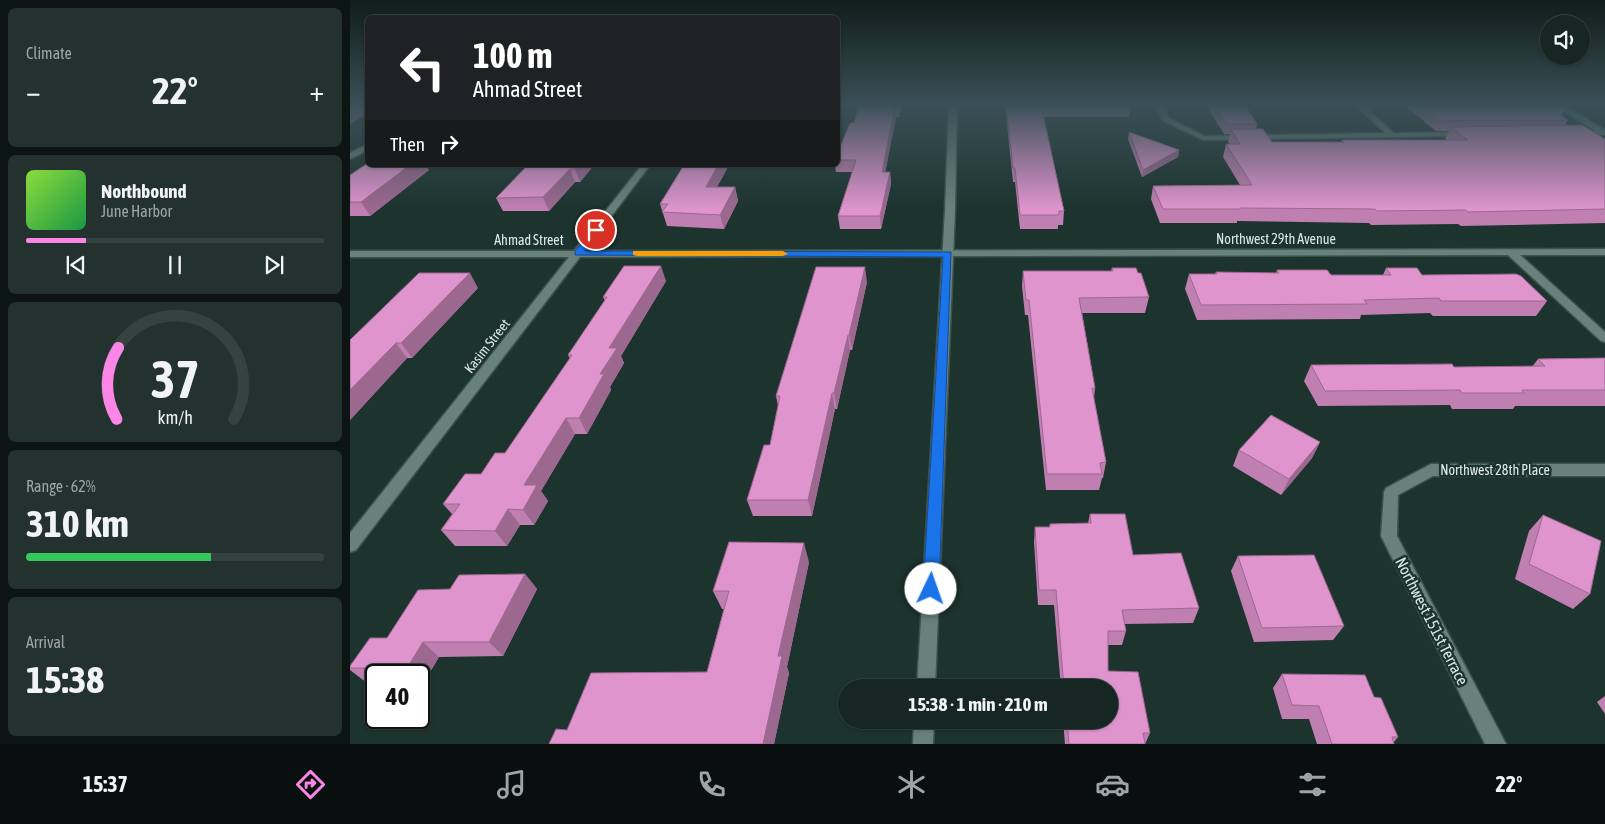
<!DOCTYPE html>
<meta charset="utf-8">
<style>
body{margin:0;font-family:"Asap Condensed",sans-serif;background:#23322f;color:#f1f3f6;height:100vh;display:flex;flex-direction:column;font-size:19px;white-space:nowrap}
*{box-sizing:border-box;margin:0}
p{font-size:16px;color:#9ea5a5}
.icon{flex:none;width:28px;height:28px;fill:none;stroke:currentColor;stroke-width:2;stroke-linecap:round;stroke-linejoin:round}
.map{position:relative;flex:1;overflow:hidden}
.sheet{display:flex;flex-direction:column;gap:8px;padding:8px;background:#0c1513;width:350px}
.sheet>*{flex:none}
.banner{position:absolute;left:15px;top:15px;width:475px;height:152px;border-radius:8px;box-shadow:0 1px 4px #0004,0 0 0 1px #354340;background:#202124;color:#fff;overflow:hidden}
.controls{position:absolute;left:1190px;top:15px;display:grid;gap:10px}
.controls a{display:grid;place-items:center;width:50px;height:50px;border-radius:50%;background:#162622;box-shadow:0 1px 4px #0004,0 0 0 1px #354340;font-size:25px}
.speed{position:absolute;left:15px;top:664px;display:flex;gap:10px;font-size:25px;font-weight:700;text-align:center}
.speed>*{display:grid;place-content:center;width:65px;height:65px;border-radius:50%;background:#162622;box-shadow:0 1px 4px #0004,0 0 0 1px #354340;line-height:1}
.speed .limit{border:2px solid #111;border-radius:8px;background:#fff;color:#111}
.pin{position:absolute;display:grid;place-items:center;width:42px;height:42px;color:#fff;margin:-21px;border:2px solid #fff;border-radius:50%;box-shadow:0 1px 5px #0007}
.me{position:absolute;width:55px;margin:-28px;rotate:3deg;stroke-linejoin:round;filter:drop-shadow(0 0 4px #0008)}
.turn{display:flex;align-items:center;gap:18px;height:105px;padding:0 25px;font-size:22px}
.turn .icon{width:65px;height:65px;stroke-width:2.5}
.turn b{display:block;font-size:35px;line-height:42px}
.then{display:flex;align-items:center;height:48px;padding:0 25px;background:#0003;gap:10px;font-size:19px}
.big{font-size:38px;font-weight:700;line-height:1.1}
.sheet .widget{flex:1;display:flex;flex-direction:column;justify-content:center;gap:8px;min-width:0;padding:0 18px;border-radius:8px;background:#23322f}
.sheet .dial{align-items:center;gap:0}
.dial svg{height:130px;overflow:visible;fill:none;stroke:#354340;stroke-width:7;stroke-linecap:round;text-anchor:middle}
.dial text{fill:#f1f3f6;stroke:none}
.song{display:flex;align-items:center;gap:15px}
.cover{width:60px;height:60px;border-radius:8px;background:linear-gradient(135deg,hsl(90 70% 55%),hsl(140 70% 35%))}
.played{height:5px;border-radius:2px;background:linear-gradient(90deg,#fb86e5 20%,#354340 20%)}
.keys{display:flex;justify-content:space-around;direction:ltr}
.heat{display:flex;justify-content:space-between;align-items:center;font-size:28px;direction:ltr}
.charge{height:8px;border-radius:4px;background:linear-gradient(90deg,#34c759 62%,#354340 0)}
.trip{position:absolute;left:488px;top:679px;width:280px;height:50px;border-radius:25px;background:#162622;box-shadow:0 1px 4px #0004,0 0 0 1px #354340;font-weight:700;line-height:50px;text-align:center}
.menu{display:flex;height:80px;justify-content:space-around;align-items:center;background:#090f0e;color:#9ea5a5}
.menu .icon{width:35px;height:35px}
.menu .active{color:#fb86e5}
.menu b{font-size:22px;color:#f1f3f6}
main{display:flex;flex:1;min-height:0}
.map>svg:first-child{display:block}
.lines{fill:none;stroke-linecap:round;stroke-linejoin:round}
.minor-casing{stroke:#3d514d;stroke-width:3}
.tertiary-casing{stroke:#3d514d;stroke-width:3}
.minor{fill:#68817b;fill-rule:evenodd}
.tertiary{fill:#68817b;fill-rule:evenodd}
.wall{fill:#c07fb1}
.shaded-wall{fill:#9c6890}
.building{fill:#df94ce;stroke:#9c6890}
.route{fill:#1a73e8;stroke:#114b97}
.slow{fill:#f59e0b}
.labels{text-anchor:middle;stroke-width:5;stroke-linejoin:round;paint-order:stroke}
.street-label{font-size:14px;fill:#dce9e6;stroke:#1d332e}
.near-street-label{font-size:16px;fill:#dce9e6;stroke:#1d332e}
</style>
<main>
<section class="sheet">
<div class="widget"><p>Climate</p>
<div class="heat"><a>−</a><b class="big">22°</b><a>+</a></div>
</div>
<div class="widget">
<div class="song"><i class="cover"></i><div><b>Northbound</b><p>June Harbor</p></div></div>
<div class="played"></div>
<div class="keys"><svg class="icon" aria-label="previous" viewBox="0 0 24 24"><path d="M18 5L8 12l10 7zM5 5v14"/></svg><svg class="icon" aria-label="pause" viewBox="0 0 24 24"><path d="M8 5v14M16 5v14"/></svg><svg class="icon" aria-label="next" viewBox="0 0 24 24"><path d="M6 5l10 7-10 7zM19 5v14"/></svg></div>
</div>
<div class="widget dial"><svg viewBox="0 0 100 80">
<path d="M14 69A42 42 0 1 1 86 69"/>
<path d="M14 69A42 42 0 0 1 15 25" stroke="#fb86e5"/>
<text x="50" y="56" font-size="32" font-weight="700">37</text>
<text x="50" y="72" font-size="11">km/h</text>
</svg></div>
<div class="widget"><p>Range · 62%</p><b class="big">310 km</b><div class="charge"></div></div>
<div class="widget"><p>Arrival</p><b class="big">15:38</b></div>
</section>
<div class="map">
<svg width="1255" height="744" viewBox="0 0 1255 744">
<rect width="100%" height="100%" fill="#1d332e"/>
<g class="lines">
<defs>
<g id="minor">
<path d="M805,105H813L819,118L854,136L1035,133L1005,105H1013L1044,133L1114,132L1118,134L1114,136L853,140L813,121Z"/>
<path d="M1205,105H1214L1255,130V135H1226V131H1245Z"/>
<path d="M18,144V150L0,159V153Z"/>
<path d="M292,165H300L235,251L1255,249V255H1170L1255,332V342L1251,341L1158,255L230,257L6,550L0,552V533L219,257H0V251H224Z"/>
<path d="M1081,464H1255V476H1083L1048,495L1047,536L1156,744H1135L1031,536L1034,492L1036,488Z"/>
</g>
<g id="tertiary">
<path d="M599,105H607L605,210L585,688H567L595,210Z"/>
<path d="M564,720H584L583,744H563Z"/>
</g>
</defs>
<!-- minor casing -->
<use href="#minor" class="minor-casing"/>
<!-- tertiary casing -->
<use href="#tertiary" class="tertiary-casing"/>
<!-- minor -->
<use href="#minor" class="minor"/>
<!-- tertiary -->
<use href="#tertiary" class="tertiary"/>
</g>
<!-- wall -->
<g class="wall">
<path d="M509,105H552L549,117H546L535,172H540L541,184L531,229H490L488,216L502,172H486L485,165H488V152L504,123Z"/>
<path d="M655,105H780L779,117H694L714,211L713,225H708V229H670L665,182H663Z"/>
<path d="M856,105H895L907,124L906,129L922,142H991L992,140H1097L1095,139L1099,131H1086L1054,105H1218L1212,115L1218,120L1215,125L1255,139V223L1111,226L1108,224L1021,225L1019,223L887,221V223H810L801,199L803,186L890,185L873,157L876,144H880L878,142L880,134H874Z"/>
<path d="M779,132L829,150L828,157L792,177L778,139Z"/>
<path d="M178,165H244L230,182H225L199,211H153L146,198Z"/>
<path d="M334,165H379L367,187H385L388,201L374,229L317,226L310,204Z"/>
<path d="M79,170L20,216H0V175Z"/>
<path d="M762,268L788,273L799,297L795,313H732L745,388L744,399L756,462L753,478H752L749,490H696L678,315H675L672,286L673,271H761Z"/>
<path d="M1036,268L1072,275L1197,301L1186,316H1083L1080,313L1011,315L1010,319L847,320L835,289L839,274H865L866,272L926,273L927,270L981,275H1033Z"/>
<path d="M316,281L271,356L274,363L260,387L261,390L237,434H225L191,491L198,501L184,525H170L157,546H105L91,530L102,514L93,504L131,474L155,453L220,359L218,355L255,301L253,297Z"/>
<path d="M517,282L502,350H500L487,409H485L462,516H403L397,500L420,445L428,406L426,396Z"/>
<path d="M128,288L62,358H57L0,420V340Z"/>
<path d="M1255,358V406H1165L1163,409H1102L1100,405L968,406L954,381L961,365L1104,367H1182L1188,359Z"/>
<path d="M970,442L962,458L931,495L883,466L889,450Z"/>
<path d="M740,514L783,555L849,608L843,623L774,624L776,631L772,645H758V671L800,733L795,744H715L713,720H759V688H711L704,605H688L684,542L685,527H699L700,524L738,523Z"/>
<path d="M1193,515L1240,594L1223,609L1165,579L1179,531Z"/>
<path d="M888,556L994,626L983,640L904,642L881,571Z"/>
<path d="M459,562L437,667L439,673L424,744H199L217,730L357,672L374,609H372L363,591Z"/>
<path d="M175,574L187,589L153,656L89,657L74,682H69V675H26V682L17,683L0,670V666L100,589Z"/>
<path d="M932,674L1024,697L1048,737L1044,742V744H967L959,719H932L923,688Z"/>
<path d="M1255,696V714L1247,702Z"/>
</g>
<!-- shaded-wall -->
<g class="shaded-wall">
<path d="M4,105H18V113L0,124V107Z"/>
<path d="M548,105H552L549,117L548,106Z"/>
<path d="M545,106L546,117L533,184L532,172Z"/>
<path d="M829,150L828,157L792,177L793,170Z"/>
<path d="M60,165H77L79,170L20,216L11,202Z"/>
<path d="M228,165H244L230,182L225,169Z"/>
<path d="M368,165H379L359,201L356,187Z"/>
<path d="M220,169L225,182L199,211L193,197Z"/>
<path d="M540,172L541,184L531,229L530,216Z"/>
<path d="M385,187L388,201L374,229L370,215Z"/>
<path d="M311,266L316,281L271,356L274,363L260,387L261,390L237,434L229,418L250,374L259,348Z"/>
<path d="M515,267L517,282L502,350L499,335Z"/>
<path d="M120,273L128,288L62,358L51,343Z"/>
<path d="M498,335L500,350L487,409L484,393Z"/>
<path d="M46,343L57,358L0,420V390Z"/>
<path d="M482,393L485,409L462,516L458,500Z"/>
<path d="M216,418L225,434L191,491L198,501L184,525L173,510L174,485Z"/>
<path d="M970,442L962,458L931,495L939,479Z"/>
<path d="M158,509L170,525L157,546L145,531Z"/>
<path d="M454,543L459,562L437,667L439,673L424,744H413L428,656Z"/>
<path d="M175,574L187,589L153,656L139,642Z"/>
<path d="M73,642L89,657L74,682L69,677V675H66L57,668Z"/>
</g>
<!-- building -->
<g class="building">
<path d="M509,105H548V106H545L532,172H540L530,216H488L506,160H488V152L500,123H504Z"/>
<path d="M656,105H743H691L714,211H709V215H670L665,168H663Z"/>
<path d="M864,105H895L907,124H876Z"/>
<path d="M1070,105H1218L1211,115L1218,120L1090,121Z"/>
<path d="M1232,125L1255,139V209L1118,212L1116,210L1027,211L1025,209L890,208V209H813L803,186L902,185L876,144H890L881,129H913L922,142H994L992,140H1118L1101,127Z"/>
<path d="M779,132L829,150L793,170Z"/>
<path d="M18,163V165H60L11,202H0V175Z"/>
<path d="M178,165H228L225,169H220L193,197L146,198Z"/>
<path d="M334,165H368L356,187H385L370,215L312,212L318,204H310Z"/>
<path d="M274,266H311L259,348H267L250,374H254L229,418H216L174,485H187L173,510L158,509L145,531L91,530L110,504H93L115,474H131L145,453H155L222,355H218L257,297H253Z"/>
<path d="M466,267H515L499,335H498L484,393H482L458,500H397L414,445H420L430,396H426Z"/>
<path d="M762,268H786L788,273H791L799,297L729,298L745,388H742L756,462L750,463L752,474H697L679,300H676L673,271H763Z"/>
<path d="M1036,268H1067L1072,275L1166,274L1171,276L1197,301H1091L1089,298L1014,300L1017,304L851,305L839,274H867L866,272L929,273L927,270H977L981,275H1041Z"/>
<path d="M69,273H120L51,343H46L0,390V340Z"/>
<path d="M1255,358V390H1172L1174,393H1112L1110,390L975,391L961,365L1102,364L1104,367L1195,366L1188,359Z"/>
<path d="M921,415L970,442L939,479L889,450Z"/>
<path d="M740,514H775L783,555L831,553L849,608L772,610L776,631H758V671L788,672L800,733H793L795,744H719L717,720H759V688H714L706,590H689L685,527H700V524L741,523Z"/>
<path d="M1193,515L1251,541L1240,594L1179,564Z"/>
<path d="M379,542L454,543L428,656H432L413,744H199L206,729L217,730L241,673L357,672L379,591H363Z"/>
<path d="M964,555L994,626L912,628L888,556Z"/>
<path d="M175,574L139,642H73L57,668H0V666L20,638H37L68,590L100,589L109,575Z"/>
<path d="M932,674L1015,675L1024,697L1031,698L1048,737H1042L1044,744H982L969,706L942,705Z"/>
</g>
<!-- sky -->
<linearGradient id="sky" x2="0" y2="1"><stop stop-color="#101c19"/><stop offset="0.5" stop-color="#3a5057"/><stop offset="1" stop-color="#3a5057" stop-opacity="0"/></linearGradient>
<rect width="1255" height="209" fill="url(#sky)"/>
<!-- route -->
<path class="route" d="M246,228L250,230L235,251L601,252L589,589L586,594L581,596L576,594L573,589L593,257L225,255V251L243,229Z"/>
<!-- slow -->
<path class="slow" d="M283,251H433L438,254L433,256H287L283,255Z"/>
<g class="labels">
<!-- street labels -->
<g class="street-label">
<text x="926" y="244">Northwest 29th Avenue</text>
<text x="179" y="245">Ahmad Street</text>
<text transform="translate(137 346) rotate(-52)" y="5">Kasim Street</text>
<text x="1145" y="475">Northwest 28th Place</text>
</g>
<!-- near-street labels -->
<g class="near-street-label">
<text transform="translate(1082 621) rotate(63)" y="6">Northwest 151st Terrace</text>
</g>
</g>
</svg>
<div class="controls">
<a><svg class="icon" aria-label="sound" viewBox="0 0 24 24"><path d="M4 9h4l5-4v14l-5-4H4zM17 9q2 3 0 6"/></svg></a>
</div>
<div class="speed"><div class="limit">40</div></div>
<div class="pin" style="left:246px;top:230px;background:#d93025"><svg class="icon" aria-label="arrive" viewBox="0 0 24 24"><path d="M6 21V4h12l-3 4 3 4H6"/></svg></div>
<svg class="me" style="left:581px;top:589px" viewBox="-20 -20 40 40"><circle r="19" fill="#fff"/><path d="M0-13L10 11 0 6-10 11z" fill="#1a73e8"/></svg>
<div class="trip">15:38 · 1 min · 210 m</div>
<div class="banner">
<div class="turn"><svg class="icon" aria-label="left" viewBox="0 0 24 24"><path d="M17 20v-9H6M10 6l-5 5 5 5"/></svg><div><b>100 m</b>Ahmad Street</div></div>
<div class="then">Then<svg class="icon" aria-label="right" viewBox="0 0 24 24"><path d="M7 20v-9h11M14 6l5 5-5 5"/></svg></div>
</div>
</div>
</main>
<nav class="menu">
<b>15:37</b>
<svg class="icon active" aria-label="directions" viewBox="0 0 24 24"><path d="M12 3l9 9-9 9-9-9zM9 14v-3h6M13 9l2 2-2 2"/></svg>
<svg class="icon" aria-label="music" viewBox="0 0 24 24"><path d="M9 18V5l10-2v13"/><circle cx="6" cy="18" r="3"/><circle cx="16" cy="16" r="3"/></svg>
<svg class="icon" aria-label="phone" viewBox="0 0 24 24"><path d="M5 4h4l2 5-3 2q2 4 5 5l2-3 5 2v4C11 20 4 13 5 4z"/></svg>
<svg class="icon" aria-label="climate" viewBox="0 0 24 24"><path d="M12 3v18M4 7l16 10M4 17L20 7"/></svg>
<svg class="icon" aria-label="car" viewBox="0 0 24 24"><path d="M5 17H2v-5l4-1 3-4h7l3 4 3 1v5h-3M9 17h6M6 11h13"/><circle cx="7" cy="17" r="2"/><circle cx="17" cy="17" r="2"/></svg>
<svg class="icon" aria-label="filters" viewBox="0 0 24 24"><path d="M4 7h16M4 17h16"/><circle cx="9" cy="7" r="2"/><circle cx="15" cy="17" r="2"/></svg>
<b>22°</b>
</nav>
